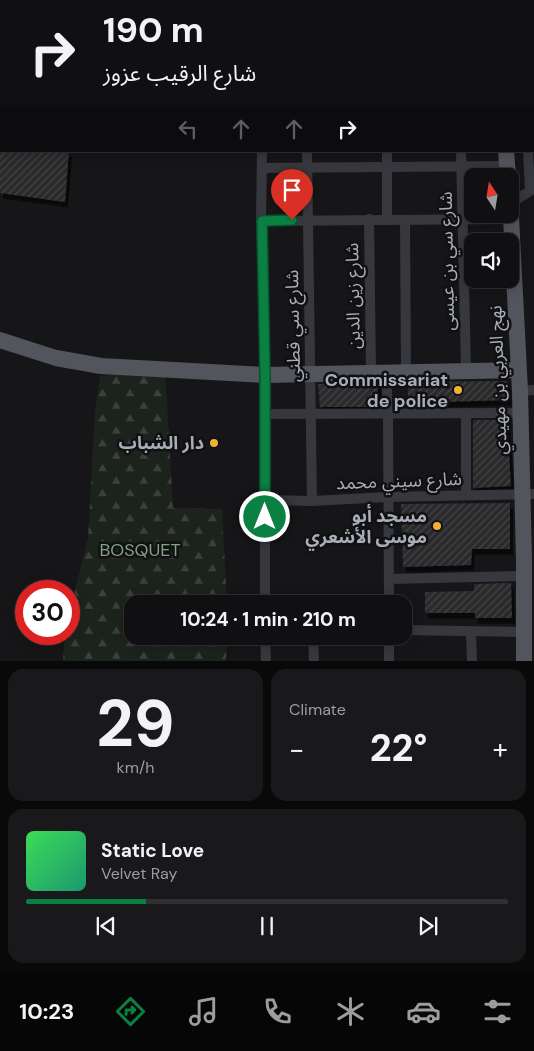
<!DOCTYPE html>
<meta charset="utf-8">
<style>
body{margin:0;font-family:"DM Sans","Noto Sans Arabic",sans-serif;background:#19191b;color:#f1f3f6;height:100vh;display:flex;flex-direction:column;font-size:19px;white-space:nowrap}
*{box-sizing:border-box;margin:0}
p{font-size:16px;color:#9c9d9f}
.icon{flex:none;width:28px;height:28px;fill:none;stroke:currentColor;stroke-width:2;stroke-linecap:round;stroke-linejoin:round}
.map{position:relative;height:661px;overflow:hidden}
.drawer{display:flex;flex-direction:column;gap:8px;padding:8px;background:#09090a;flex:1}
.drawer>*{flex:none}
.hud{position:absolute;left:0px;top:0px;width:535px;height:152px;box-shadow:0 2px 12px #0003,0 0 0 1px #303032;background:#101012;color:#f1f3f6;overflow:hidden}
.needle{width:32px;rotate:348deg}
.fabs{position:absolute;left:464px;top:168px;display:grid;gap:10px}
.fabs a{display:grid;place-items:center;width:55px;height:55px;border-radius:10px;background:#101012;box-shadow:0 2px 12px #0003,0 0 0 1px #303032;font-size:25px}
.speed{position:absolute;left:15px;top:580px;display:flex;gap:10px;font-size:25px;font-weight:700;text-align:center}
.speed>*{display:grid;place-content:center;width:65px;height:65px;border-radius:50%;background:#101012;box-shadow:0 2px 12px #0003,0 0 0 1px #303032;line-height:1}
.speed .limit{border:8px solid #d22;background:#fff;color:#111}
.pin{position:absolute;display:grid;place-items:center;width:42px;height:42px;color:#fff;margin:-51px -21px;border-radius:50% 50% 50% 0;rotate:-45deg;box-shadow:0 0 5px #0007}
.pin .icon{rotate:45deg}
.me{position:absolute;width:55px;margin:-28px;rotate:0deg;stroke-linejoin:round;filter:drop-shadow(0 0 4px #0008)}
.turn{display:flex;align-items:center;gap:18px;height:105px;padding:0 20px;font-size:22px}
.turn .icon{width:65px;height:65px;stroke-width:2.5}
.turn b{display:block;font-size:35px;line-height:42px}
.lanes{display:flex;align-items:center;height:48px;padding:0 20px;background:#0003;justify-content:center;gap:25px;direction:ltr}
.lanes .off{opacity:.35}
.big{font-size:38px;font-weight:700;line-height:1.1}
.drawer .card{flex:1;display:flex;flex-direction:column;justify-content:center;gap:8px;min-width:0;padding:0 18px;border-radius:15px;background:#19191b}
.drawer .dial{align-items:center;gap:0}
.dial b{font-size:65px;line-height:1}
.song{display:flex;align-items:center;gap:15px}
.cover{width:60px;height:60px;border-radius:8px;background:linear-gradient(135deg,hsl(130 70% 55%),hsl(160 70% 35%))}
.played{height:5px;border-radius:2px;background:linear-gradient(90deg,#0b8043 25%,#303032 25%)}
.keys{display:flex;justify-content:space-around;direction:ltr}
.heat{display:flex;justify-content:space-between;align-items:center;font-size:28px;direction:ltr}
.drawer .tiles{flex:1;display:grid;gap:8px;grid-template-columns:1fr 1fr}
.card:last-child{grid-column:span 2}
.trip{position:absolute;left:124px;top:595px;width:288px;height:50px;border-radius:15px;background:#101012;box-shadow:0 2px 12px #0003,0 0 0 1px #303032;font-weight:700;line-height:50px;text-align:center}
.tab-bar{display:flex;height:80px;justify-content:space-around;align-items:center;background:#060607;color:#9c9d9f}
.tab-bar .icon{width:35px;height:35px}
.tab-bar .current{color:#0b8043}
.tab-bar b{font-size:22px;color:#f1f3f6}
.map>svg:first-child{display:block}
.forest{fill:url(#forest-firs)}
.building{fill:url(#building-hatch);filter:url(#shadow)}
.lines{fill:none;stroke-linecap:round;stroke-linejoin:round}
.street{stroke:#37383d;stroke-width:10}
.primary{stroke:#53555c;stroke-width:16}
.route-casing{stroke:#07532c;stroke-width:12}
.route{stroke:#0b8043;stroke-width:9}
.poi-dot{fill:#f2b134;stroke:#111113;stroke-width:2}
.labels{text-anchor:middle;stroke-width:5;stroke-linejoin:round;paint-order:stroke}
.street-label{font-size:18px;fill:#a8adb8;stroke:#111113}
.poi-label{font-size:18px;font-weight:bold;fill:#a8adb8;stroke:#111113;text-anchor:end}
.park-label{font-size:18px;fill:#7fa381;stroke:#111113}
</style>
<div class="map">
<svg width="534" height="661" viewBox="0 0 534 661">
<defs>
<pattern id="forest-firs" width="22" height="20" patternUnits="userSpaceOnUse" patternTransform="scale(1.25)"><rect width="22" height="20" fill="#1c231d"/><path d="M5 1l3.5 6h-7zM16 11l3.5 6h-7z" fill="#3a403c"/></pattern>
<pattern id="building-hatch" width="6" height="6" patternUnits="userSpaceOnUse" patternTransform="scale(1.25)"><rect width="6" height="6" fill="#29292c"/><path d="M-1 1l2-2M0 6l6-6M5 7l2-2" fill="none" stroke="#454548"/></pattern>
<filter id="shadow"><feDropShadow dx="3" dy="5.5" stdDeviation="0" flood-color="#0009"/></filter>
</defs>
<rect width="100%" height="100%" fill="#161618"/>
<!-- forest -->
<path class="forest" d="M165,369L173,508L222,509L227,604H132V636H227L226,661H63L65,634H69V614L88,538L95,412L100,376Z"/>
<!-- building -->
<g class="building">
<path d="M0,151H69L65,202L0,193Z"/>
<path d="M507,381L509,400L408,403V382Z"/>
<path d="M378,383V407H320L318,384Z"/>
<path d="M473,420H507L511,486L473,488Z"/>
<path d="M510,503V549H472L471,565L403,567L401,504Z"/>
<path d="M511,583L512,618H475V613H425V592L474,591V584Z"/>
</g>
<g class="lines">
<!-- street -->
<g class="street">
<path d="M262,0V1"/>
<path d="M458,0V1"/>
<path d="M522,0L523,1"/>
<path d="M310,1V0"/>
<path d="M387,1V0"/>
<path d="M262,151L261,221L265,375V604"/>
<path d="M307,151L312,501"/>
<path d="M387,151V219"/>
<path d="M461,151L466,370"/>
<path d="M263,168L507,166"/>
<path d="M511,203L530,191L528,151"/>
<path d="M369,219L371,373"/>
<path d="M405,220L406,371"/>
<path d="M261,221L512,219"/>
<path d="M386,372L388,414L389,604"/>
<path d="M520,391L534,390"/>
<path d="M265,414L520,413"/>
<path d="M466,495V413"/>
<path d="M265,500L312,501L387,497L534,494"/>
<path d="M389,579L524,576"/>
<path d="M402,630L523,632"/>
<path d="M471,632L472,661"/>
<path d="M265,636L266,661"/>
<path d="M313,636L314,661"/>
<path d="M389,661V636"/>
</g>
<!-- primary -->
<g class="primary">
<path d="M483,0V1"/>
<path d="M499,1V0"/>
<path d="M506,151L508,176"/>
<path d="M510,198L520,391L524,561V661"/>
<path d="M0,340L56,358L101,366L265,375L518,370"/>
</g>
</g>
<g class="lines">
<defs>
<path id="route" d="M265,517V375L262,221L292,220"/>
</defs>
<!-- route casing -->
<use href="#route" class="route-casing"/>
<!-- route -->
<use href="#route" class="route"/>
</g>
<!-- markers -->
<g class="poi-dot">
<circle cx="458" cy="390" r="5"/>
<circle cx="214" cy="443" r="5"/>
<circle cx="437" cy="526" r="5"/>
</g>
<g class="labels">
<!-- street labels -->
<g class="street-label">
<text transform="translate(447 261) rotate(-91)" y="6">شارع سي بن عيسى</text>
<text transform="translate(353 296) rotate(-91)" y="6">شارع زين الدين</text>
<text transform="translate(293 326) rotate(-91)" y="6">شارع سي قطني</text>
<text transform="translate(498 380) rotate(-92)" y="6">نهج العربي بن مهيدي</text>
<text transform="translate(399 481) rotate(-2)" y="6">شارع سيني محمد</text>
</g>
<!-- poi labels -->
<g class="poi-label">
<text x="448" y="386">Commissariat<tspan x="448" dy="21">de police</tspan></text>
<text x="204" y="449">دار الشباب</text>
<text x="427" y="522">مسجد أبو<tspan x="427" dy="21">موسى الأشعري</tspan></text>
</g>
<!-- park labels -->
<g class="park-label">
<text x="140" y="556">BOSQUET</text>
</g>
</g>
</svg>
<div class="fabs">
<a><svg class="needle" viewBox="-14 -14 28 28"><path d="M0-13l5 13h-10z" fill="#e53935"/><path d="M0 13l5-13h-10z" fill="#9c9d9f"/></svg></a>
<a><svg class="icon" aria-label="sound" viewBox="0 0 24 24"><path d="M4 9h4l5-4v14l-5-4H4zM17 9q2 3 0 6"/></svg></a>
</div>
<div class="speed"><div class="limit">30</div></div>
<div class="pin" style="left:292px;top:220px;background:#d93025"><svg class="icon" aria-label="arrive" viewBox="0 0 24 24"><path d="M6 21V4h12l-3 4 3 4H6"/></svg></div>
<svg class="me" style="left:265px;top:517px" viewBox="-20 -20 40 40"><circle r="17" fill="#0b8043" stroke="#fff" stroke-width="3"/><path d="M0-11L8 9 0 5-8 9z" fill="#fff"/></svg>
<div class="trip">10:24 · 1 min · 210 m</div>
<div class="hud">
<div class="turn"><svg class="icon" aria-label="right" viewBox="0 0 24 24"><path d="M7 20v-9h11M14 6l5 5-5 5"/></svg><div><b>190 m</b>شارع الرقيب عزوز</div></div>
<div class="lanes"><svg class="icon off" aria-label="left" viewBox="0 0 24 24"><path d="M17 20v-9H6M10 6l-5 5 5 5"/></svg><svg class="icon off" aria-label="ahead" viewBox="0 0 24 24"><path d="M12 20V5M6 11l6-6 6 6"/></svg><svg class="icon off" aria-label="ahead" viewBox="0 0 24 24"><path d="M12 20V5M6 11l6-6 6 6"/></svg><svg class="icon" aria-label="right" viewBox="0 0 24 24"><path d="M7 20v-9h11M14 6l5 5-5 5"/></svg></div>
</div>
</div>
<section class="drawer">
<div class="tiles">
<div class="card dial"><b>29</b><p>km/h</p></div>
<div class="card"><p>Climate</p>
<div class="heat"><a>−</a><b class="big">22°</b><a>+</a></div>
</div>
<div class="card">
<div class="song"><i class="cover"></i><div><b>Static Love</b><p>Velvet Ray</p></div></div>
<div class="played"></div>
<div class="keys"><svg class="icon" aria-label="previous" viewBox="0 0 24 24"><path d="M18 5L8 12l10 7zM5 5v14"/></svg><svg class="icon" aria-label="pause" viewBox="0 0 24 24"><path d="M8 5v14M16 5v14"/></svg><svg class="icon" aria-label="next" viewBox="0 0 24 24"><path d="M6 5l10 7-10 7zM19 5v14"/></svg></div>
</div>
</div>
</section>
<nav class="tab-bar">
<b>10:23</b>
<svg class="icon current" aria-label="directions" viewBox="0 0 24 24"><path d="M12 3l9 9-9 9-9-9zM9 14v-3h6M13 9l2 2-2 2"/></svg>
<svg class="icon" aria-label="music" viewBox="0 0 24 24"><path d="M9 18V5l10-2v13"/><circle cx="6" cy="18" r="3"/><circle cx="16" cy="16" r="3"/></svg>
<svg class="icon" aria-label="phone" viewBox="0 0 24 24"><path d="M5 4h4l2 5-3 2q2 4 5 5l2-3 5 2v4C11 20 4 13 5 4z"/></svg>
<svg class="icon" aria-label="climate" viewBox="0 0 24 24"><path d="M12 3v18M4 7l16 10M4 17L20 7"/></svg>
<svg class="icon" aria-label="car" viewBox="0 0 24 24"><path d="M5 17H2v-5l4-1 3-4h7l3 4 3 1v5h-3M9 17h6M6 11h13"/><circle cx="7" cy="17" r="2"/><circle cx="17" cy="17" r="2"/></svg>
<svg class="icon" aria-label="filters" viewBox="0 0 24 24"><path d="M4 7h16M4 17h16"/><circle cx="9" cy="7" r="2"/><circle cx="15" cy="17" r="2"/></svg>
</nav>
